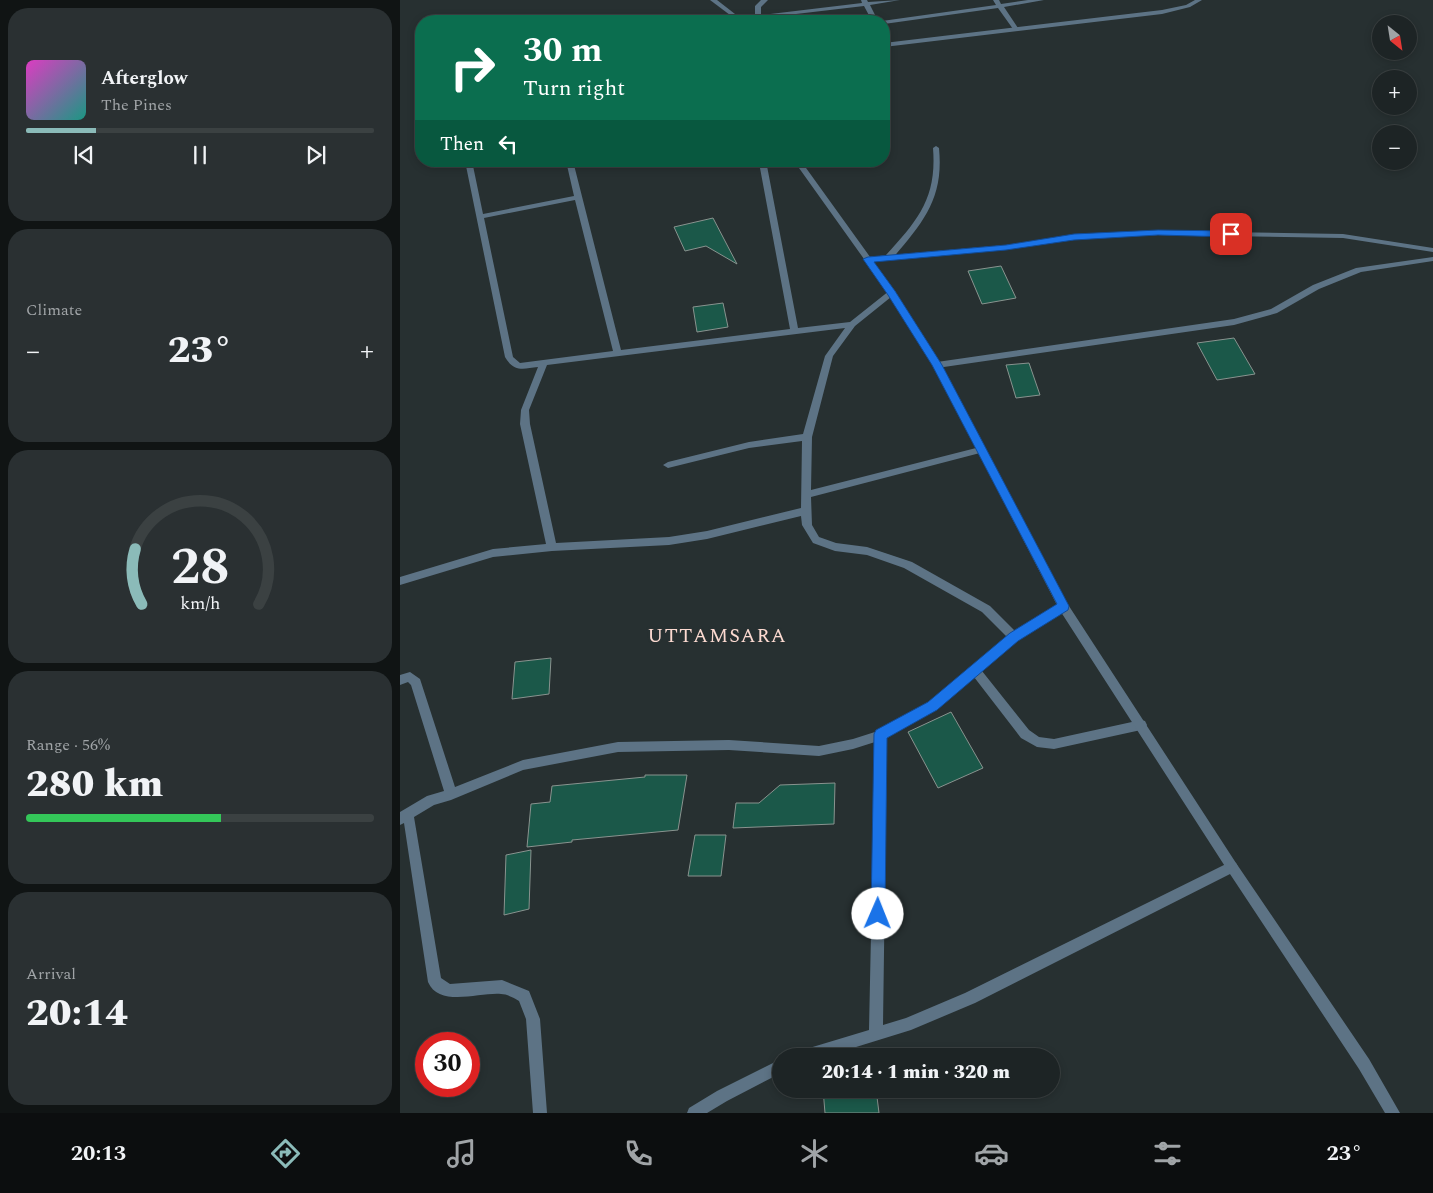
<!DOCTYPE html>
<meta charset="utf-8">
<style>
body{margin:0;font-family:Spectral,serif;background:#2a3032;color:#f1f3f6;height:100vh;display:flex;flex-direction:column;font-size:19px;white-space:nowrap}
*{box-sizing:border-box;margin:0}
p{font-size:16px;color:#a0a4a7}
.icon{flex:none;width:28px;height:28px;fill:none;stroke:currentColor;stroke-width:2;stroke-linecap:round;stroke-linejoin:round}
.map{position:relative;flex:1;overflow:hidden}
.side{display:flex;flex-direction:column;gap:8px;padding:8px;background:#101414;width:400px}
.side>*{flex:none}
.guide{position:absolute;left:15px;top:15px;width:475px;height:152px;border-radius:20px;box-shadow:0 2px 8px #0003,0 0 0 1px #3b4142;background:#0b6e4f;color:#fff;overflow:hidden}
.needle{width:32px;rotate:150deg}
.tools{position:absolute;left:972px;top:15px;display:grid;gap:10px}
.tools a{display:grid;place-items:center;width:45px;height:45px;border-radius:50%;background:#1d2425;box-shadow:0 2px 8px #0003,0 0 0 1px #3b4142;font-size:25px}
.speed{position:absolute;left:15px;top:1032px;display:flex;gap:10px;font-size:25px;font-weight:700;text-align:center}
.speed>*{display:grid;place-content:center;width:65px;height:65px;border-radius:50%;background:#1d2425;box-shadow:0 2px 8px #0003,0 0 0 1px #3b4142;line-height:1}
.speed .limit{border:8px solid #d22;background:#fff;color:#111}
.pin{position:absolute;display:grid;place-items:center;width:42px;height:42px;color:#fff;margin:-21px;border-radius:10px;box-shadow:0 2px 8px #0006}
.me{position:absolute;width:55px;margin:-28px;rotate:1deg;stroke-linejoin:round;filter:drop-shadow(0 0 4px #0008)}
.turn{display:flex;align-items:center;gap:18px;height:105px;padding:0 25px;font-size:22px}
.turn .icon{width:65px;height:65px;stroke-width:2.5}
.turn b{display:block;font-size:35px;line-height:42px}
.then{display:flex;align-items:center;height:48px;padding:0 25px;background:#0003;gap:10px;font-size:19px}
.big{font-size:38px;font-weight:800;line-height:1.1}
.side .tile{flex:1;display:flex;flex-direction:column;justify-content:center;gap:8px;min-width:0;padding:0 18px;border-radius:20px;background:#2a3032}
.side .dial{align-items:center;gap:0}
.dial svg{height:130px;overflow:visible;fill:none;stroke:#3b4142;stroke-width:7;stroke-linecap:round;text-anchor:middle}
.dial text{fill:#f1f3f6;stroke:none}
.song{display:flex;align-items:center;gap:15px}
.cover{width:60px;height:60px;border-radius:8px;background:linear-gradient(135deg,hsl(310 70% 55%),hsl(170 70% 35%))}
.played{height:5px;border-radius:2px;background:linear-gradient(90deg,#8bbbb9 20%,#3b4142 20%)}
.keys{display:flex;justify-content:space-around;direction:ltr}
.heat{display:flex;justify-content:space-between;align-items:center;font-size:28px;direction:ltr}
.charge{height:8px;border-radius:4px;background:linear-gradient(90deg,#34c759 56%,#3b4142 0)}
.trip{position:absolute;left:372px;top:1048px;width:288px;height:50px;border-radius:25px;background:#1d2425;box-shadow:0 2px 8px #0003,0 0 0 1px #3b4142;font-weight:800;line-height:50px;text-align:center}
.menu{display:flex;height:80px;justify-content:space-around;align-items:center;background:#0c0e0f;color:#a0a4a7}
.menu .icon{width:35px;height:35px}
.menu .on{color:#8bbbb9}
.menu b{font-size:22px;color:#f1f3f6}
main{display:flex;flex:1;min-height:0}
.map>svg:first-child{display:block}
.building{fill:#1b5849;stroke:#89938f}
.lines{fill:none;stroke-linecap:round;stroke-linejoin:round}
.service{fill:#5d7385;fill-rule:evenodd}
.minor{fill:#5d7385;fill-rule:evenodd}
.tertiary{fill:#5d7385;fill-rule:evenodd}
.route{fill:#1a73e8;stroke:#114b97}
.labels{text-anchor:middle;stroke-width:4.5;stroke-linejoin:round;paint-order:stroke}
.quarter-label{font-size:20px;letter-spacing:1px;fill:#fcdad1;stroke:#273031}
</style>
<main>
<section class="side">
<div class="tile">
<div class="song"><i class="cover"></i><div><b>Afterglow</b><p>The Pines</p></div></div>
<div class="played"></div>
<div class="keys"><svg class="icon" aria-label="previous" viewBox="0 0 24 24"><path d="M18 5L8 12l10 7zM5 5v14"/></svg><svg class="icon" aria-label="pause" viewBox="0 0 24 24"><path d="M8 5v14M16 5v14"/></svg><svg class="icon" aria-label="next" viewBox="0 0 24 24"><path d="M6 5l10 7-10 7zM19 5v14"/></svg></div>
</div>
<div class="tile"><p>Climate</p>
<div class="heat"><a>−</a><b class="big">23°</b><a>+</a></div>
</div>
<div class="tile dial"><svg viewBox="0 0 100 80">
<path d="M14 69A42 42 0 1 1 86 69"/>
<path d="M14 69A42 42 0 0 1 10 35" stroke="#8bbbb9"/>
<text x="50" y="56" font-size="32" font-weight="700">28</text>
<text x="50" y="72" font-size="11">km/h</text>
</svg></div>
<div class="tile"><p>Range · 56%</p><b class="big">280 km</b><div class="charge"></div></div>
<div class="tile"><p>Arrival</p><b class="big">20:14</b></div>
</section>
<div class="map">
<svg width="1033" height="1113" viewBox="0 0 1033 1113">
<rect width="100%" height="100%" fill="#273031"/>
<!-- building -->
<g class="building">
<path d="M313,218L337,264L306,246L285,251L274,227Z"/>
<path d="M601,266L616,298L582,304L568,271Z"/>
<path d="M323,303L328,327L297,332L293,307Z"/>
<path d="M834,338L855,374L817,380L797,343Z"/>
<path d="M629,363L640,395L616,398L606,365Z"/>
<path d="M151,658L149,694L112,699L115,662Z"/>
<path d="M551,712L583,768L538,788L508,732Z"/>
<path d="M245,775H287L278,830L172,840V842L127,847L131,804L150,802L152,786L245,777Z"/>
<path d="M435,783L434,824L333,828L336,803H359L380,785Z"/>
<path d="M295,835H326L321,876H288Z"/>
<path d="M131,850L129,909L104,915L106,855Z"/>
<path d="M423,1089H476L479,1113H425Z"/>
</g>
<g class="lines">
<!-- service -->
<path class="service" d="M536,146L539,148C544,199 523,222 492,259H486V255C518,220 537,198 533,148Z"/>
<!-- minor -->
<g class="minor">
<path d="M361,0H368L361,7V15L462,3L461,0H467L468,2L500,0L470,5L478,21H472L464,6L337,21V19L355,16V6Z"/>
<path d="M593,0H599L601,4L628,0H644L604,7L618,28L615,30L613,29L598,8L484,24V21H482L596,5Z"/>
<path d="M484,34L486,35L492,44L491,45L486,44L484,41Z"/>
<path d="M65,161H72L83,214L174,196L166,161H173L221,350L390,329L360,168L367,166L398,328L450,322L489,291H495L496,293L455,326L433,356L412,437L411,490L580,447L585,450L580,453L411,497L412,525L419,537L436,543L467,547L512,562L590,606L615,631L659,603L663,602L667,603L668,606L667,609L618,640L582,671L629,730L639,737L654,739L741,720L745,721L747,725L745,729L741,730L654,749L637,747L621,738L574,677L537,709L487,738L483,1025L506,1018L565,993L828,863L832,861L836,863L838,867L836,871L575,1003L511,1030L427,1056H399L401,1051L406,1049L469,1030L475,742L453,749L419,756L329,750L218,752L123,770L51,800L34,805L14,817L41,978L50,984L102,980L129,991L140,1019L147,1113H133L126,1019L119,1001C114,998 107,994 101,994C80,992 39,1008 28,982L4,823L0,825V812L27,796L44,791L11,685L8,682L0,685V675L10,672L20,679L55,787L123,760L218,742L329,740L419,746L453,739L478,731L529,703L607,637L582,612L504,568L467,555L435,551L413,543L402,525L401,516L307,539L269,545L152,551L93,557L0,585V577L93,549L146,544L120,424L121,410L138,367C122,369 114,372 105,357ZM175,200L213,351L120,363L113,357L84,218ZM445,328L425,356L403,434L349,442L268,462L263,465L268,468L349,448L402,441L401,508L307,531L269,537L156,543L130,424L129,410L147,365Z"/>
<path d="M758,231L943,234L1033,248V252L943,238L758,235L674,239L606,249L468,261L464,259L468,257L606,245L674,235Z"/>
<path d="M1033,257V261L961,272L919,289L877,313L834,325L537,368L533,365L537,362L834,319L871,309L913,285L956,268Z"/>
<path d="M381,1059V1073L327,1101L307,1113H287L289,1108L317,1091Z"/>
</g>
<!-- tertiary -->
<g class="tertiary">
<path d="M310,0H317L344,21H338Z"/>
<path d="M795,0H802L790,7L762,14L484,47V43L762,10L786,5Z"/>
<path d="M394,161H401L496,293L541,365L667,603L836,863L969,1059L1000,1113H985L959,1069L828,871L659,609L533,365L489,294Z"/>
</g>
</g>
<!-- route -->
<path class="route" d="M758,230L831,231L836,234L831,237L758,235L674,240L606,250L474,262L495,291L542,365L669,606L668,610L618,641L537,710L487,738L485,914L483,919L478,921L473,919L471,914L474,734L476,730L528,702L610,633L657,604L532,365L488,295L463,259L468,257L606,245L674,234Z"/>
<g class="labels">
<!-- quarter labels -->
<g class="quarter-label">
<text x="317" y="642">UTTAMSARA</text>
</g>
</g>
</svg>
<div class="tools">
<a><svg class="needle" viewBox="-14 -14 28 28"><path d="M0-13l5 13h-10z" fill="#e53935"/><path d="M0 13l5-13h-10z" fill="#a0a4a7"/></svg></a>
<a>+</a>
<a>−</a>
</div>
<div class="speed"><div class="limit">30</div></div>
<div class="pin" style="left:831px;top:234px;background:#d93025"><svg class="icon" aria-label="arrive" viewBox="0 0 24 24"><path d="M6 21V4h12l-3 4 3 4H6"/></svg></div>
<svg class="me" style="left:478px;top:914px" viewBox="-20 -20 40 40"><circle r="19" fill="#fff"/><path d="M0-13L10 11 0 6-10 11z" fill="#1a73e8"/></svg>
<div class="trip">20:14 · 1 min · 320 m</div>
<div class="guide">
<div class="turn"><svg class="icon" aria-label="right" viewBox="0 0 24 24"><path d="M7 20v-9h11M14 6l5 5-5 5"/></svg><div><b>30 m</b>Turn right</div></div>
<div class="then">Then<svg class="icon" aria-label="left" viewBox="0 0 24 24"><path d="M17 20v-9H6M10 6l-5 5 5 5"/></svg></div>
</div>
</div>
</main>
<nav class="menu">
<b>20:13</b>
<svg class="icon on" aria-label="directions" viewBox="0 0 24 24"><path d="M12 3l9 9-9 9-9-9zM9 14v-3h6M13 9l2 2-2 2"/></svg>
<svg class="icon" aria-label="music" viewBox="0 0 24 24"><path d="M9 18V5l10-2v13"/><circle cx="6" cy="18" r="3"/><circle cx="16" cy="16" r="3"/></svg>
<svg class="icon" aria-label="phone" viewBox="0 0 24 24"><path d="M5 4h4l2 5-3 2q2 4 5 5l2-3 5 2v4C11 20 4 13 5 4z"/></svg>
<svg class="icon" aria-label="climate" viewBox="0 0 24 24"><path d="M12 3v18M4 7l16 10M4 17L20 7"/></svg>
<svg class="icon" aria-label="car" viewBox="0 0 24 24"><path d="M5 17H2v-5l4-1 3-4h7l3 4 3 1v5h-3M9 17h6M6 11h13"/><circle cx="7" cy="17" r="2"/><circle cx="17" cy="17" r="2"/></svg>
<svg class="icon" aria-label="filters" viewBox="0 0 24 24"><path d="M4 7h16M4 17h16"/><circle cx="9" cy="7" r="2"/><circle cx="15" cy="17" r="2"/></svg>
<b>23°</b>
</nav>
